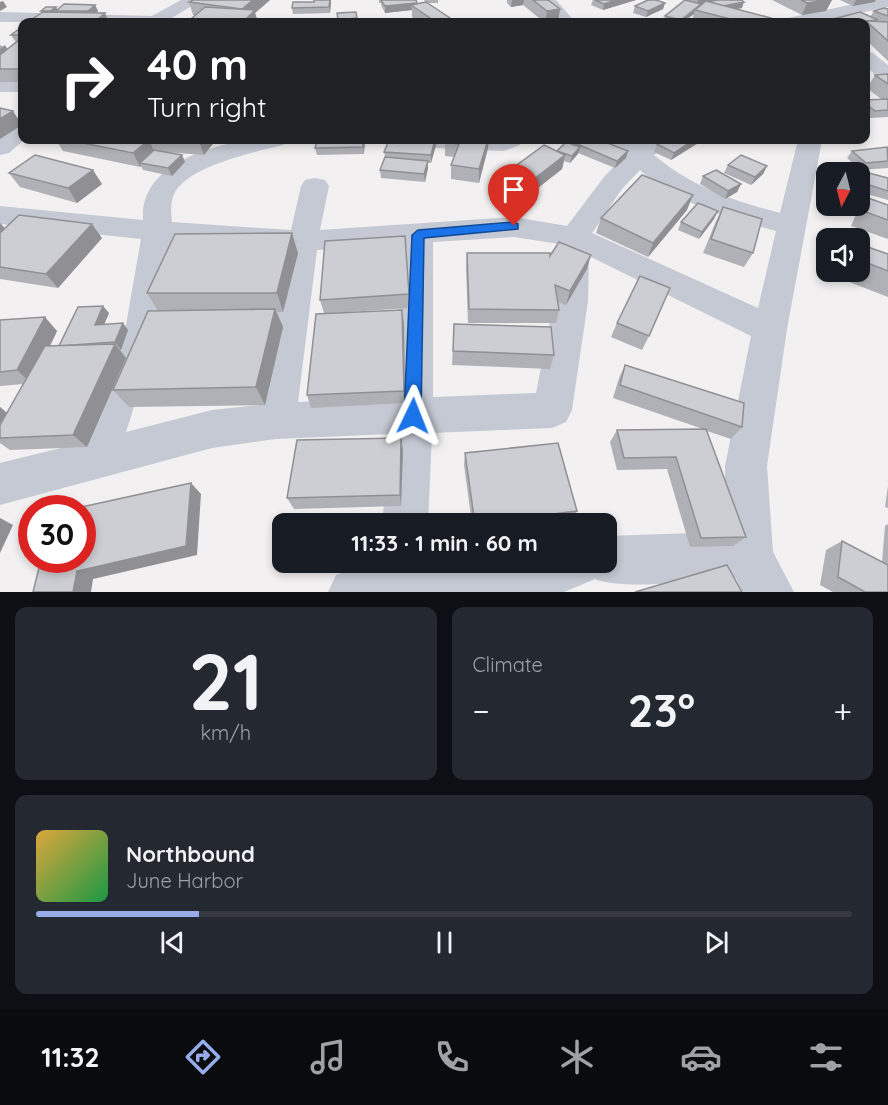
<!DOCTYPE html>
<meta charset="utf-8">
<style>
body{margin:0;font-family:Quicksand,sans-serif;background:#242831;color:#f1f3f6;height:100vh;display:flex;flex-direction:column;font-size:22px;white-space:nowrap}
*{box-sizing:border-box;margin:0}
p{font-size:20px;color:#9ea1a6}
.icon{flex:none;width:33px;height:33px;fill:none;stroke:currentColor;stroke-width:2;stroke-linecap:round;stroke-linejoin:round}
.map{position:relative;height:592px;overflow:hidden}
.panel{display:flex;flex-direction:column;gap:15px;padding:15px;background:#0d0f14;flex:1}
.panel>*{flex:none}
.guide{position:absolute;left:18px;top:18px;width:852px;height:126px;border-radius:12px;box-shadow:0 3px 9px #0003;background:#202124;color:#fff;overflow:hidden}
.needle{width:39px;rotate:187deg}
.fabs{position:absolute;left:816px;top:162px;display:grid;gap:12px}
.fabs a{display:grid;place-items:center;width:54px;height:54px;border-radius:12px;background:#171b24;box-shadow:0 3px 9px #0003;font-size:30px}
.speed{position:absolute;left:18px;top:495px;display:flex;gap:12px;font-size:30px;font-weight:700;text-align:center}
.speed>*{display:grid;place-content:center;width:78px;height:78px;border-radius:50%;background:#171b24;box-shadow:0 3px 9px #0003;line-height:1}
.speed .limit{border:9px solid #d22;background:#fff;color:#111}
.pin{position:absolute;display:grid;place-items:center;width:51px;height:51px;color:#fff;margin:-62px -26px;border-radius:50% 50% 50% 0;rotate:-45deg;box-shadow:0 0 6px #0007}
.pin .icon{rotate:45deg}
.me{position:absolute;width:66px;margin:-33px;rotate:2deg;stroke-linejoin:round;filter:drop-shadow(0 0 4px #0008)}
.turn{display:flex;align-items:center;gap:21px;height:126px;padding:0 30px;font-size:27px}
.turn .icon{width:78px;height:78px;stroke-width:2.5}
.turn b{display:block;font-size:42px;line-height:51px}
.big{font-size:45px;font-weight:700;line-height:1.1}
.panel .card{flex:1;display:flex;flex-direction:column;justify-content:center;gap:9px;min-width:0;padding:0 21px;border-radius:12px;background:#242831}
.panel .dial{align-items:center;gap:0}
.dial b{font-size:78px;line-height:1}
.song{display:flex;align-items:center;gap:18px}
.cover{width:72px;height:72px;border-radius:9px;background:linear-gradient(135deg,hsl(40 70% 55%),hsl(140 70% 35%))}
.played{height:6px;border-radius:3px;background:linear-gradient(90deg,#96abe8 20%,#363941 20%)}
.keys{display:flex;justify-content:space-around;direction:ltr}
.heat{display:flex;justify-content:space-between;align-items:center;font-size:33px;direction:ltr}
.panel .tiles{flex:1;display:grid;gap:15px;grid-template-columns:1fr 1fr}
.card:last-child{grid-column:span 2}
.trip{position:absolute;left:272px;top:513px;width:345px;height:60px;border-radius:12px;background:#171b24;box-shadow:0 3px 9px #0003;font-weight:700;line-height:60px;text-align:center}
.dock{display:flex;height:96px;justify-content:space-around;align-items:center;background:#090b0e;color:#9ea1a6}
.dock .icon{width:42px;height:42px}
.dock .selected{color:#96abe8}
.dock b{font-size:27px;color:#f1f3f6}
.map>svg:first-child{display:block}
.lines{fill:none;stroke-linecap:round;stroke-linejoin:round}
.minor{fill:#c4c9d3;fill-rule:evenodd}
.wall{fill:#b0b1b6}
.shaded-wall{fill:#909094}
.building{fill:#cdced4;stroke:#909094;stroke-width:1.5}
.route{fill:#1a73e8;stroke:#114b97;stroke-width:1.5}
</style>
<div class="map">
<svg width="888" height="592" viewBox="0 0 888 592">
<rect width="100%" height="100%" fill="#f2f0f0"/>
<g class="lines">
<!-- minor -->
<g class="minor">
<path d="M181,0H202L165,22H0V12L152,16Z"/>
<path d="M539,0H556L575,22H557Z"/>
<path d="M873,0H888V7L817,22H785L788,18Z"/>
<path d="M866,51L873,53L888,65V81L881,79L866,67Z"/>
<rect x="0" y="80" width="22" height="12"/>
<path d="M22,122V140H24L9,153L0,155V135L14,124Z"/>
<path d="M244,140H286L283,145C255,152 187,166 174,194C170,204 171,212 172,222L291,230L301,186L305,180L315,178L325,180L329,186L320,230L514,217L567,226L604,177L624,156L603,145L600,140H631L638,143L644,140H671L668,145L654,155C692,187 734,201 780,213L798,140H822L787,329L767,466L773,552L794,592H742L736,578C702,580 624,591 595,579L564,592H328L336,575L370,562H606V536L726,532L725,466L751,336L589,256L588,301L572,410L566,422L552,428L432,433L428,524H382L391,434L276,439L212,448L0,505V463L81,443L126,325L141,239L0,224V206L143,220C140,167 202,149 244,140ZM640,170C678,204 727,217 776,231L758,308L592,233L622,189ZM514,237L559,244L554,301L536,393L433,397V242ZM171,242L286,250L259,405L212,410L126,432L160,325ZM403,244L394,398L298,402L317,250Z"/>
<path d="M402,140H523L520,145L504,151L414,147L405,145Z"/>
</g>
</g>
<!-- wall -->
<g class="wall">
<path d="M193,0H270L255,13L258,22H192L191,19L196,15H193L189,2Z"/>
<path d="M314,0H331L330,13L293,14L292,8L314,2Z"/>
<path d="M379,0H416L417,4L425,2L424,0H438V3H427L456,22H419L412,17V10L385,13L381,5V3H379Z"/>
<path d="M507,0H548L560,9L558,21L544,22L523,5L511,7L507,3Z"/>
<path d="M593,0H636L603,10L591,5Z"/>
<path d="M686,0H741L742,8L736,9L768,22H691L694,14L683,22H663L665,16Z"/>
<path d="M772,0H832L826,11L802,15Z"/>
<path d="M840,0H876L874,2L853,6Z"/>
<path d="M665,3L663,9L646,17L633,13L635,6Z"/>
<path d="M95,5L98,11L96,13L109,22H28L42,13L41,11L56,7L57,10Z"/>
<path d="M888,9V61L866,40V22H835L837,18L870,17L874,11Z"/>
<path d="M356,12L357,22H338L337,13Z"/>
<path d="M22,27V82H0V45L7,49L16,42L11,35Z"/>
<path d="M888,74V117L870,118L866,115V100L881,99L867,88L875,75Z"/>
<path d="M56,140H216L204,155L165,152L182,155L185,162L172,176L143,170L141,166L140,167L63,151Z"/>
<path d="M317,140H364V154L317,155L315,148Z"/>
<path d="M389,140H436V145L431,163H428V168L425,182L381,178L380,170L385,157L384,152Z"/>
<path d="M703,140L671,160L654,152L657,144Z"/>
<path d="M570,141L626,158L615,168L578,153L570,163L564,161L562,169L515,206L494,195L495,181L557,151L570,143Z"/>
<path d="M445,142L488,148L479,183L451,179V165L454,157L445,156Z"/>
<path d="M888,147V168L861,170L847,158L852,151Z"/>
<path d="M728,165L767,166L763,174L751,185L724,173Z"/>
<path d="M861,171L888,178V200L860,192V173Z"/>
<path d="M9,173L102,184L77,203L20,187Z"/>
<path d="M703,176L741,184L737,192L725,199L700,184Z"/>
<path d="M868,198L888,205V239L851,226L857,212Z"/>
<path d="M723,207L753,253L744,267L703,253L716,221Z"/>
<path d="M687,210L648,257L596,233L601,218Z"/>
<path d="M714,219L699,239L678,230L681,222Z"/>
<path d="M0,223L5,228L102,238L58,288L0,279Z"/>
<path d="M405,236L410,308L333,313L404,324L405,403L311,408L307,395L324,313L320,300Z"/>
<path d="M865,246L888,254V297L844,280L847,272H860V252Z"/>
<path d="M298,253L283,312H277L283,327L265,405L129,407L113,390L158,311L147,293Z"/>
<path d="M467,253L550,256L587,269L566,305L558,302L559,310L556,323H468L466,267Z"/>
<path d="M109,313L104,324L128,330L121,350H120L126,358L87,447L10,450L0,443V407L7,413L23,384L0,386V320L57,331L50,346H59Z"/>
<path d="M617,323L649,336L642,350L611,337Z"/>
<path d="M454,324L554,355L550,369L452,365Z"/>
<path d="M625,365L742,427L731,439L707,431L746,537L733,546L690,547L667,469L617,470L610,442L617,430L703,429L613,398L619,378Z"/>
<path d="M401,438L403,450L401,506L294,509L287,498Z"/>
<path d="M465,453L577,511L572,521L553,524H472L464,465Z"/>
<path d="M888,486V508L885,507Z"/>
<path d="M888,524V592H833L820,585L826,550L842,541L882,562L885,526Z"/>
</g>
<!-- shaded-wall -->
<g class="shaded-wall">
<path d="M253,0H270L255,13L258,22H243L245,21L242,9Z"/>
<path d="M330,0H331V2L330,13L329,7Z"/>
<path d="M512,0H524L523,5L511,7Z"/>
<path d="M616,0H636L603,10L604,4Z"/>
<path d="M698,0H738L700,6L698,10H695L694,14L683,22H680L681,20L696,6Z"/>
<path d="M828,0H832L826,11L802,15L807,3Z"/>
<path d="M856,0H876L874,2L853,6Z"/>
<path d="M3,1L7,7L0,11V2Z"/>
<path d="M744,2L742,8L711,14L714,7Z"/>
<path d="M417,3L418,9L411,5L412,10L385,13V6Z"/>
<path d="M665,3L663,9L646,17L648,11Z"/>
<path d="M95,5L98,11L91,18L88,11Z"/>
<path d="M56,7L58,11H56L58,15L54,18L50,11Z"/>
<path d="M560,9L558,21L545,22L547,11Z"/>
<path d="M105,13L109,22H99L98,19Z"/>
<path d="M54,19L56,22H49Z"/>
<path d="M5,45L9,52L0,57V49Z"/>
<path d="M13,111L22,125L0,139V119Z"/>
<path d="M149,140L155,154L140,163L141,166L140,167L133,153Z"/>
<path d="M200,140H216L204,155L199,141Z"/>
<path d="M363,140H364L365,142L364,154L363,147Z"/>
<path d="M435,140L436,145L431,163V155Z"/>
<path d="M488,140H489L488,148L479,183V169Z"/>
<path d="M694,140H703L671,160L674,153Z"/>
<path d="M580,147L578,154L570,163L572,156Z"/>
<path d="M628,151L626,158L615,168L617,161Z"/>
<path d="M182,155L185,162L172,176L168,168Z"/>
<path d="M565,155L562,169L515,206L517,192Z"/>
<path d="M428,161V168L425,182L424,174Z"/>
<path d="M767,166L763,174L751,185L755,177Z"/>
<path d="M93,170L102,184L77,203L68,188Z"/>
<path d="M741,184L737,192L725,199L728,191Z"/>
<path d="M693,195L687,210L648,257L653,243Z"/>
<path d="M718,211L714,219L699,239L702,232Z"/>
<path d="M0,223L6,230L0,235Z"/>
<path d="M92,224L102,238L58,288L46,274Z"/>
<path d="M292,233L298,253L283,312L277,293Z"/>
<path d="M591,255L587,269L566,305L570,291Z"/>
<path d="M103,306L109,313L101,332L95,325Z"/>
<path d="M275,309L283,327L265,405L256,387Z"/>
<path d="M402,310L404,324L405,403L404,391Z"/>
<path d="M45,317L57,331L32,384L17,370Z"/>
<path d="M123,323L128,330L121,350L115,342Z"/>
<path d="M115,344L126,358L87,447L73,435Z"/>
<path d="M0,407L11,416L0,434Z"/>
<path d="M401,438L403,450L401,506L400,495Z"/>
<path d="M191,483L201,494L197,555L93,579L91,592H73L77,571Z"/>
<path d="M0,518L13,525L0,553Z"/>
</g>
<!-- building -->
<g class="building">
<path d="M193,0H253L242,9L189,2Z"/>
<path d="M314,0H330L329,7L292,8L293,2H314Z"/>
<path d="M381,0H416L417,3L385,6Z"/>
<path d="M533,0H548L560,9L547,11Z"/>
<path d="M595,0H616L604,4Z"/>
<path d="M648,0H656L665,3L648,11L635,6Z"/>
<path d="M685,0L701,4L681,20L665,16Z"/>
<path d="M717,0H741L744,2L723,6L707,2Z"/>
<path d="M801,0H828L807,3Z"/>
<path d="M706,1L771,18L766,22H742L695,10Z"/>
<path d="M426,2L456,22H436L411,5Z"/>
<path d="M64,4L95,5L88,11H56Z"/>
<path d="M46,7H56L50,11H41Z"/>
<path d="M205,7L255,10L243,22H216L223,19H191Z"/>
<path d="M884,8L888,9V16L874,11Z"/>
<path d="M43,12L105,13L98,19H54L49,22H28Z"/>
<path d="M356,12L357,18L338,20L337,13Z"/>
<path d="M860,12L878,20L866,21L865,22H847L837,18Z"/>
<path d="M828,19L833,22H783L780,20Z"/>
<path d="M699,20L708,22H696Z"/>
<path d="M866,21L888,22V41Z"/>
<path d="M22,27V35H11Z"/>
<path d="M19,40H22V69H0V55Z"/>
<path d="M888,74V84L875,75Z"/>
<path d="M888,99V110L875,111L866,104V100Z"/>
<path d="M0,108L13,111L0,119Z"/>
<path d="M68,140H149L133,153Z"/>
<path d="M181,140H200L199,141Z"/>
<path d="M317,140H363V147L315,148Z"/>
<path d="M389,140H435L431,155L384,152Z"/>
<path d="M446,140H488L479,169L451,165L459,144L445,142Z"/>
<path d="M572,140H600L628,151L617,161L570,141Z"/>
<path d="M664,140H694L674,153L657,144Z"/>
<path d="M566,142L580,147L572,156L557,151Z"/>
<path d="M544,145L565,155L517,192L495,181Z"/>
<path d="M887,147L888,161L866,163L852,151Z"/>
<path d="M154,150L182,155L168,168L140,163Z"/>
<path d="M35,155L93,170L68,188L9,173Z"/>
<path d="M741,155L767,166L755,177L728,165Z"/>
<path d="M385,157L428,161L424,174L380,170Z"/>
<path d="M716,170L741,184L728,191L703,176Z"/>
<path d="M861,171L888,178V191L860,182Z"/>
<path d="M642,175L693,195L653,243L601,218Z"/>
<path d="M868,198L888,205V220L863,211Z"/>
<path d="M698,203L718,211L702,232L681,222Z"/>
<path d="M723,207L762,219L753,253L711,239Z"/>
<path d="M19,215L92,224L46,274L0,267V233Z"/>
<path d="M292,233L277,293H147L175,234Z"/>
<path d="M405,236L409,294L320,300L325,241Z"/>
<path d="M559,242L591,255L570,291L555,285L559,310L469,309L467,253H550V256Z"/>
<path d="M865,246L888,254V271L860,260Z"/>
<path d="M640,276L670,288L649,336L617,323Z"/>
<path d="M103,306L95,325L123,323L115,342L59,346L78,307Z"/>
<path d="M275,309L256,387L113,390L148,311Z"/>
<path d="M402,310L404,391L307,395L316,314Z"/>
<path d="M45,317L17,370L0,372V320Z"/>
<path d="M454,324L551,327L554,355L453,351Z"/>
<path d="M115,344L73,435L0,438V425L45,346Z"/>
<path d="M625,365L744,403L742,427L620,385Z"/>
<path d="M706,429L746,537L701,538L676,457L624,458L617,430Z"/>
<path d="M401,438L400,495L287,498L297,440Z"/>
<path d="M558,443L577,511L475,524L465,453Z"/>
<path d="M191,483L186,546L77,571L73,592H33L41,560H82V508H77Z"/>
<path d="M842,541L888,565V592H865L838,577Z"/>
<path d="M727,565L742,592H635Z"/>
</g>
<!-- route -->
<path class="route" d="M514,222L518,224V229L424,238L421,416L418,421L413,424L407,421L404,416L412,235L418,230Z"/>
</svg>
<div class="fabs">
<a><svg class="needle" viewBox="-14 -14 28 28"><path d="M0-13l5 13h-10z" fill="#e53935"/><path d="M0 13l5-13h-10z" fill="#9ea1a6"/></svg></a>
<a><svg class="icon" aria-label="sound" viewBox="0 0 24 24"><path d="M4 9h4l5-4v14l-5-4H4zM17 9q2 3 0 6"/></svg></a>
</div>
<div class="speed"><div class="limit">30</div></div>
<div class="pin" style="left:514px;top:226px;background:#d93025"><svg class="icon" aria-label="arrive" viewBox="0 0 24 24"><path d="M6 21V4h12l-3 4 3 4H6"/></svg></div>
<svg class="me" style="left:413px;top:416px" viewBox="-20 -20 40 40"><path d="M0-17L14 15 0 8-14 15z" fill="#1a73e8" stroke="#fff" stroke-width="4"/></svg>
<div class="trip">11:33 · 1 min · 60 m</div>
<div class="guide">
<div class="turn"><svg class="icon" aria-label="right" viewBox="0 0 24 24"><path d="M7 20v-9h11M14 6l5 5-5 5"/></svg><div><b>40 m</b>Turn right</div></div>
</div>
</div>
<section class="panel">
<div class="tiles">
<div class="card dial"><b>21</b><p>km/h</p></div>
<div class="card"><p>Climate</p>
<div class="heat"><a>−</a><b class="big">23°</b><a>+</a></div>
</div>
<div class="card">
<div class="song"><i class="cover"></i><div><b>Northbound</b><p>June Harbor</p></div></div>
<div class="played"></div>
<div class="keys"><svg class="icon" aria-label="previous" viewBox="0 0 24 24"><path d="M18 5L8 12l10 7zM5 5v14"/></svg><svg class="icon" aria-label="pause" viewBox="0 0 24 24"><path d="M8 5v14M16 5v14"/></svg><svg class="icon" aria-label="next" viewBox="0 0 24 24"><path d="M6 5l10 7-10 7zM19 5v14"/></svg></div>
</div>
</div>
</section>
<nav class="dock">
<b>11:32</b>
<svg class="icon selected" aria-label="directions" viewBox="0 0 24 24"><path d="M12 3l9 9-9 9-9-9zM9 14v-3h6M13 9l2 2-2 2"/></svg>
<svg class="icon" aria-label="music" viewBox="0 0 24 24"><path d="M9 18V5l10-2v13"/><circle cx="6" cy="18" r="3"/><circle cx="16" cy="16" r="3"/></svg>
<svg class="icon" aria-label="phone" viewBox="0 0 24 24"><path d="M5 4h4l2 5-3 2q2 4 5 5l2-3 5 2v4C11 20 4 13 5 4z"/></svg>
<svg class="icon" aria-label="climate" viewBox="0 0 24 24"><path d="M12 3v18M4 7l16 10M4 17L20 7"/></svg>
<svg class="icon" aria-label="car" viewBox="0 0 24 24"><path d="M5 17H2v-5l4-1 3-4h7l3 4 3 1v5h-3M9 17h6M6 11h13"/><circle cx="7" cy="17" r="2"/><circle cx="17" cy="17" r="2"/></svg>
<svg class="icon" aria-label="filters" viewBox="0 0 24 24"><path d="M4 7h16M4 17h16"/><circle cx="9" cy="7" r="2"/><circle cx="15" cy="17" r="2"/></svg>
</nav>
